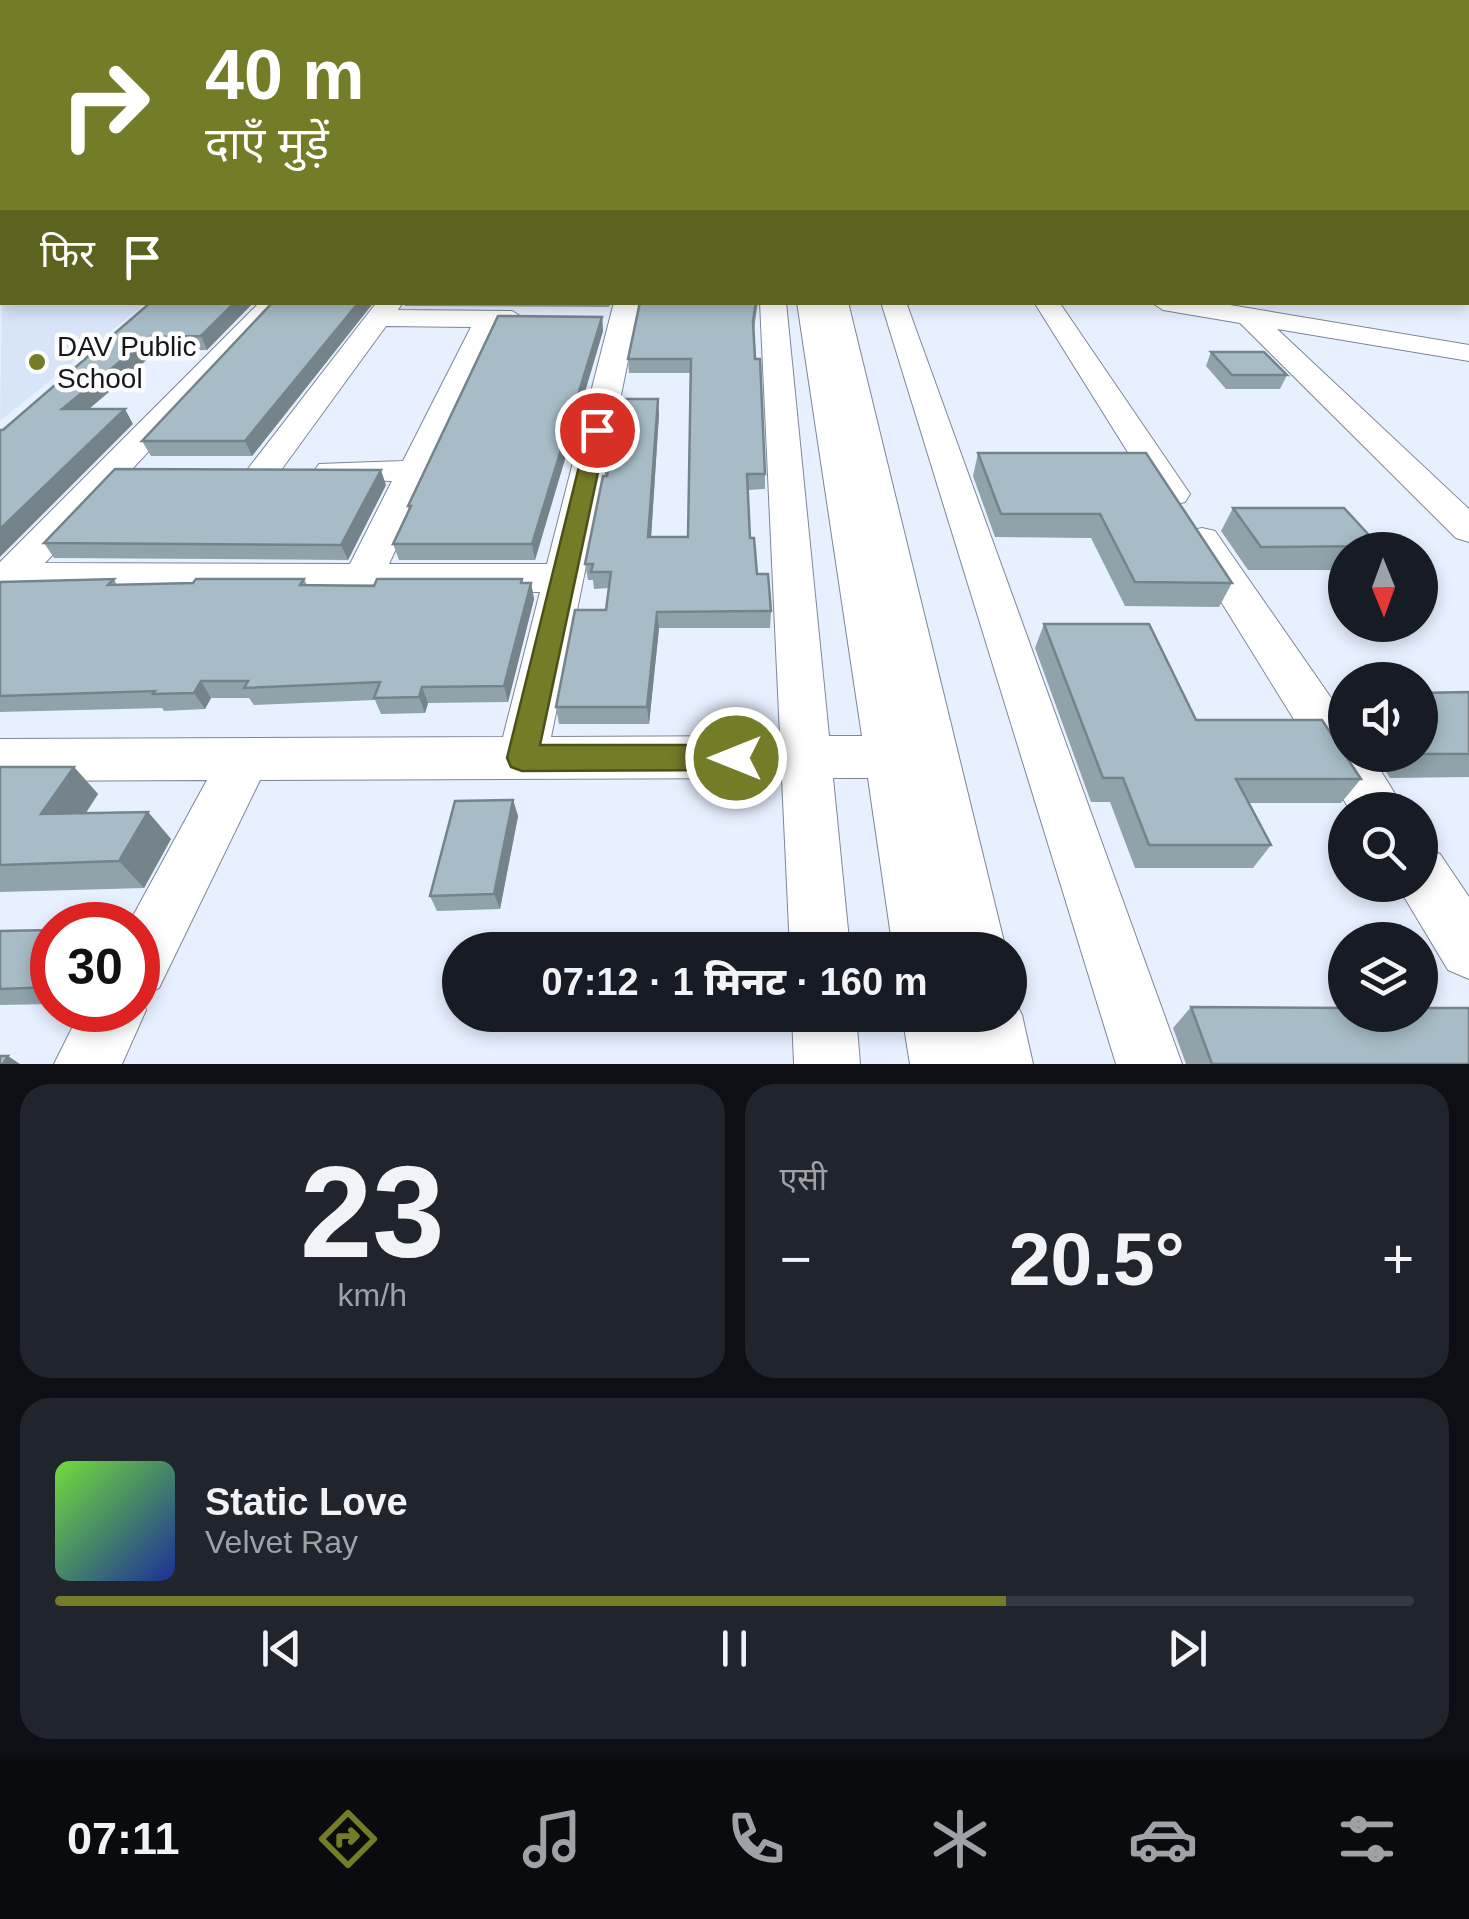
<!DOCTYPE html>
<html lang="hi">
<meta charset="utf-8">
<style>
body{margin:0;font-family:Helvetica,"Noto Sans Devanagari",sans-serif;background:#20242c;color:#f1f3f6;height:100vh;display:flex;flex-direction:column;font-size:38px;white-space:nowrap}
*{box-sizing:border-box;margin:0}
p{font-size:32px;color:#9ea1a6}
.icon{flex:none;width:55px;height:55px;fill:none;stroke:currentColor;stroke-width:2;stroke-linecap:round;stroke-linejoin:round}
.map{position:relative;height:1064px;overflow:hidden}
.side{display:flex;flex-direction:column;gap:20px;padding:20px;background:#0d0f14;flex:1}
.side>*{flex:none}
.hud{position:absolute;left:0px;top:0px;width:1470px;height:305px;box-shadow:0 5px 15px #0003;background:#757c27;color:#fff;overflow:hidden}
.needle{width:65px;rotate:179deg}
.controls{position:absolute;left:1328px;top:532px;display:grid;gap:20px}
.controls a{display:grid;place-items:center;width:110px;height:110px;border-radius:50%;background:#171b24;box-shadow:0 5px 15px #0003;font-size:50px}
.speed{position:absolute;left:30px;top:902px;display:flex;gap:20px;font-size:50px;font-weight:700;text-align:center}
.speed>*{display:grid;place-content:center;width:130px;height:130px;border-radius:50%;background:#171b24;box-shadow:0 5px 15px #0003;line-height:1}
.speed .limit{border:15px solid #d22;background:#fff;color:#111}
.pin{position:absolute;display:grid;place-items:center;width:85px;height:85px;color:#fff;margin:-42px;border:5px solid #fff;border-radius:50%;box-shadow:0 2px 10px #0007}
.me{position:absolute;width:110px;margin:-55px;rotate:270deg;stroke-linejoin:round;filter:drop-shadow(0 0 8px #0008)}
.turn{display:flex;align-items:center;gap:35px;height:210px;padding:0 40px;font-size:45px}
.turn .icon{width:130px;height:130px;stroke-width:2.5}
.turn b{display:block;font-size:70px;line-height:85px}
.then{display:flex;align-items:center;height:95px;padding:0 40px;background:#0003;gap:20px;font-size:38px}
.big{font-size:75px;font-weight:800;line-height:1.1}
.side .widget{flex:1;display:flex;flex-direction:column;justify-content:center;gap:15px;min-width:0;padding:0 35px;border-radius:30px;background:#20242c}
.side .dial{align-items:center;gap:0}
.dial b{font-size:130px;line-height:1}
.song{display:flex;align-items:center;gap:30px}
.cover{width:120px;height:120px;border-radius:15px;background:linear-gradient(135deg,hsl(100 70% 55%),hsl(230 70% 35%))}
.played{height:10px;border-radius:5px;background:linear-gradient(90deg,#757c27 70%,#363941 70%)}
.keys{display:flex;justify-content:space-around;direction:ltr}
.heat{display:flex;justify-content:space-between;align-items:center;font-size:55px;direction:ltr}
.side .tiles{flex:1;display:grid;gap:20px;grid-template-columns:1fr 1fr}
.widget:last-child{grid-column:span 2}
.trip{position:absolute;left:442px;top:932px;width:585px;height:100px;border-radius:50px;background:#171b24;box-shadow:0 5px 15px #0003;font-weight:800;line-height:100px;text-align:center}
.dock{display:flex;height:160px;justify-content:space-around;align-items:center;background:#090b0e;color:#9ea1a6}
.dock .icon{width:70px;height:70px}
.dock .active{color:#757c27}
.dock b{font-size:45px;color:#f1f3f6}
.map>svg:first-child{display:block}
.built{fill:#d8e4f8}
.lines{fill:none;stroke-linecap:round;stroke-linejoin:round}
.minor-casing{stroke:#7d8798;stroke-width:2}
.minor{fill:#fff;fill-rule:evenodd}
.wall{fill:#90a2aa}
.shaded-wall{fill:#75848b}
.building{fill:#a7bcc6;stroke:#75848b;stroke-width:2.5}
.route{fill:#757c27;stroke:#4c5119;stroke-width:2.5}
.poi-dot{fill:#757c27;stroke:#fdfdfd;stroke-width:4}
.labels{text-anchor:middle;stroke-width:9;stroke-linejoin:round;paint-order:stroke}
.far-poi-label{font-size:28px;fill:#15191f;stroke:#fdfdfd;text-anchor:start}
</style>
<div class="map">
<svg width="1469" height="1064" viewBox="0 0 1469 1064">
<rect width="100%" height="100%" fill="#e7f0ff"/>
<!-- built -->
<path class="built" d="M2,300V302L146,303L0,421Z"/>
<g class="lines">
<defs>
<g id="minor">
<rect x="1468" y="124" width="1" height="8"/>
<rect x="1468" y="149" width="1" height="10"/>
<rect x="1468" y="183" width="1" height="12"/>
<rect x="1468" y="222" width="1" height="12"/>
<rect x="1468" y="282" width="1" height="14"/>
<path d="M260,302H287L45,563L350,564L392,481L319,478L314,471L319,464L403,461L471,327L386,326L276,477L264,480L252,477L247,470L377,302H403L398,310L512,311L525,319L521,325L498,327L389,564H547L614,302H640L551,737L780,736L760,302H786L829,736H862L797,302H848L1006,950H893L868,778H833L850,950H790L782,778L260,780L159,988L141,996L146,1010L122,1064H54L81,1010H138V925H128L207,780L0,781V739L503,737L540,592L0,591V562Z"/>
<path d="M881,302H906L1182,1064H1116Z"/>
<path d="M1034,302H1059L1190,494L1185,502L1172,505L1159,502Z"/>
<path d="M1151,302H1212L1469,345V361L1277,329L1469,509V542L1456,538L1240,323L1163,310Z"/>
<path d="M1202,528L1215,531L1345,718V755H1371L1405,810H1350L1183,540L1189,531Z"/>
<path d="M1420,846L1440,854L1469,897V979L1448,970L1397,885H1420Z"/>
<path d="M1010,992L1022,1015L1033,1064H910L902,1015H1010Z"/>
<path d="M792,1015H856L860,1064H794Z"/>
</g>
</defs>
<!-- minor casing -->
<use href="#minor" class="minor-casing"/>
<!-- minor -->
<use href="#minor" class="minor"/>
</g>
<!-- wall -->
<g class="wall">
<path d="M151,302H254L207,350L157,351L89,409L133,424L3,430Z"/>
<path d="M273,302H374L252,456H151L142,441Z"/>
<path d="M404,302H612L609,307L405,306Z"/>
<path d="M640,302H758L754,330L765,474V489L748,490L750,538L757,574L771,611L770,628H659L649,724H559L556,707L606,610L609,588L594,589L593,580H588L585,564L607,476L616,466L620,437H616L615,422L659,414L651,537H688L690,373H629L628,359Z"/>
<path d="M602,317L603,331L535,560H399L393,544L409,510L408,506Z"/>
<path d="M1211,352L1287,375L1280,389H1226L1206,366Z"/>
<path d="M978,453H1146L1232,583L1219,607L1125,606L1091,538L995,537L973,476Z"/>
<path d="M386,485L348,560L54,558L44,543Z"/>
<path d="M1233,508L1379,546L1377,550H1345V570H1248L1221,531Z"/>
<path d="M114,579L117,585L304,579L307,585L531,583L534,599L508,702L428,703L425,713L381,714L375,700L254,705L249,698H211L205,709L164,711L162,708L0,712V582Z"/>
<path d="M1044,624L1196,720L1361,779L1341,803H1249L1271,845L1253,868H1135L1110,802H1091L1035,648Z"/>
<path d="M1469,692V777L1390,778L1375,755H1420V693Z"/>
<path d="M0,767H74L98,794L86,813L148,812L171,839L144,888L0,892Z"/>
<path d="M513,800L518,816L500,909L437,911L430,896Z"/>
<path d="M52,930V1004L0,1005V931Z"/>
<path d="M1191,1007L1469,1064H1186L1173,1028Z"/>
</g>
<!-- shaded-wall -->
<g class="shaded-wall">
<path d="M2,248V262L0,263V249Z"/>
<path d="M235,302H254L207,350L201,336Z"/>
<path d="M359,302H374L252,456L245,441Z"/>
<path d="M602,317L603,331L535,560L532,544Z"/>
<path d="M150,337L157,351L71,424L62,409Z"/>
<path d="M658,399L659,414L650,554L648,537Z"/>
<path d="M125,409L133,424L0,557V529Z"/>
<path d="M381,470L386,485L348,560L341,545Z"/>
<path d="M531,583L534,599L508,702L504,686Z"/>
<path d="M657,612L659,628L649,724L647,707Z"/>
<path d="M201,681L211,698L205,709L194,693Z"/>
<path d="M422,687L428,703L425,713L419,697Z"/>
<path d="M74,767L98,794L67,841L41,814Z"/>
<path d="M513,800L518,816L500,909L494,894Z"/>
<path d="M148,812L171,839L144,888L119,861Z"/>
<path d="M8,1056L20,1064H3Z"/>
</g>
<!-- building -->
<g class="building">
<path d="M0,124H2V248L0,249Z"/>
<path d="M151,302H235L201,336L150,337L62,409H125L0,529V430H3Z"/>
<path d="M273,302H359L245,441H142Z"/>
<path d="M640,302H756L753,321L755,359H760L765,474H747L750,538H754L757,574H768L771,611L657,612L647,707H556L575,610H606L611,572H591L593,564H585L603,476H607L609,466H616L622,422H615L619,399H658L648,537H688L691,359H628Z"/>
<path d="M498,316L602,317L532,544H393L411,506H408Z"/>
<path d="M1211,352H1264L1287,375H1232Z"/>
<path d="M978,453H1146L1232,583L1135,582L1100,514H1001Z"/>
<path d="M115,469L381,470L341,545L44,543Z"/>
<path d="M1233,508H1344L1379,546L1261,547Z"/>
<path d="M114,579L108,585L193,583L196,579H304L300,585L374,586L377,579H522L521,583H531L504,686L422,687L419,697L374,698L380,682L244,688L248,681H201L194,693L153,694L155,691L0,696V582Z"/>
<path d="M1044,624H1149L1196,720H1322L1361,779H1236L1271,845H1149L1123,778H1103Z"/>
<path d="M1469,692V754H1420V693Z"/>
<path d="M0,767H74L41,814L148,812L119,861L0,865Z"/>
<path d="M513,800L494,894L430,896L455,801Z"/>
<path d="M52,930V987L0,989V931Z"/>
<path d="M1191,1007L1345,1008V1015H1420V1008H1469V1064H1212Z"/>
<path d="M0,1056H8L3,1064H0Z"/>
</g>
<!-- sky -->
<linearGradient id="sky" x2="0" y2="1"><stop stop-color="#83bdde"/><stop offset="0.45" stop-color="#f4f8ff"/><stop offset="1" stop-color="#f4f8ff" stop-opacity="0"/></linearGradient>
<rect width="1469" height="273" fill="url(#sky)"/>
<!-- route -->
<path class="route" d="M597,424L607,430L540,745H736L747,748L751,758L747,767L736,770L522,771L511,767L507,758L588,430Z"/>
<!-- markers -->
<circle class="poi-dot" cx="37" cy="362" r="10"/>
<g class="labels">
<!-- far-poi labels -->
<g class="far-poi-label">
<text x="57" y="356">DAV Public<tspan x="57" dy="32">School</tspan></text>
</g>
</g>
</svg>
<div class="controls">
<a><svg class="needle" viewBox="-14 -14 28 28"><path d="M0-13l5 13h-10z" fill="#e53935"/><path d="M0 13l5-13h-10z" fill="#9ea1a6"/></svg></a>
<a><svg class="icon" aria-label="sound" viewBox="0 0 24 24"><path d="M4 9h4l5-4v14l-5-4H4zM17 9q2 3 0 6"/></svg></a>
<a><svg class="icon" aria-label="search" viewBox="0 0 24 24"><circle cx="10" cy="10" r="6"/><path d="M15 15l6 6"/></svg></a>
<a><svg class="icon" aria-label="layers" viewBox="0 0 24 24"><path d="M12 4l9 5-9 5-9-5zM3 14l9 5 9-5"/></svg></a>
</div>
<div class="speed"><div class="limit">30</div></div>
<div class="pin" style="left:597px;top:430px;background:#d93025"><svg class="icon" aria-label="arrive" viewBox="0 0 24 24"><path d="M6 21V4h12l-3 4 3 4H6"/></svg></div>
<svg class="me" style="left:736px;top:758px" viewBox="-20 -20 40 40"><circle r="17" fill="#757c27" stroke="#fff" stroke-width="3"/><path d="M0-11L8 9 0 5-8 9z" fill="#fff"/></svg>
<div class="trip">07:12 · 1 मिनट · 160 m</div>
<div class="hud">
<div class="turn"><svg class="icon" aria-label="right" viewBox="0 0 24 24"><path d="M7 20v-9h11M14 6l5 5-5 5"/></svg><div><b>40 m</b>दाएँ मुड़ें</div></div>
<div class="then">फिर<svg class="icon" aria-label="arrive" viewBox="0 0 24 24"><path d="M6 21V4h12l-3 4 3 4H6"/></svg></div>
</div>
</div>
<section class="side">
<div class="tiles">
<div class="widget dial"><b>23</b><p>km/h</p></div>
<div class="widget"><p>एसी</p>
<div class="heat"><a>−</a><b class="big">20.5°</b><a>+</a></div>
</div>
<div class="widget">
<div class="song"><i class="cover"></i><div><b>Static Love</b><p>Velvet Ray</p></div></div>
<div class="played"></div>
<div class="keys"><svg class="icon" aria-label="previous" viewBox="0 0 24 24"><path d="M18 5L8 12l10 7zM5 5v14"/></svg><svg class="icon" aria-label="pause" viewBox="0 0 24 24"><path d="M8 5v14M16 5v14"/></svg><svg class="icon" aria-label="next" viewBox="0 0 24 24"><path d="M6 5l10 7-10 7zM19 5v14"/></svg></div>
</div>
</div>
</section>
<nav class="dock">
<b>07:11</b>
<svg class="icon active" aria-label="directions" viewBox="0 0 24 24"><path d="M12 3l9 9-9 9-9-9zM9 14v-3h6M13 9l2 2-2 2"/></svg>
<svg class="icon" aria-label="music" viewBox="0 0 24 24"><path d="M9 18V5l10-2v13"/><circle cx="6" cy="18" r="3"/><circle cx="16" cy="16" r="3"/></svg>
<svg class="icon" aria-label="phone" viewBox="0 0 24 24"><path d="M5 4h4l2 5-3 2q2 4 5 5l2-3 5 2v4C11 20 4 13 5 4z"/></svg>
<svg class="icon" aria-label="climate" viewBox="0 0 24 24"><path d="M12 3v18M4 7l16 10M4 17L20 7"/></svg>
<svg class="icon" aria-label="car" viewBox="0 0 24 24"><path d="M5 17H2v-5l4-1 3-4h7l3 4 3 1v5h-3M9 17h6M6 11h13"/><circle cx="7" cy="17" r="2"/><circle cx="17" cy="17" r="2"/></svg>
<svg class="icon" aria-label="filters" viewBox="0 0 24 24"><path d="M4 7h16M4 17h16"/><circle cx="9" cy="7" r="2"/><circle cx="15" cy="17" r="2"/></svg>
</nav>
